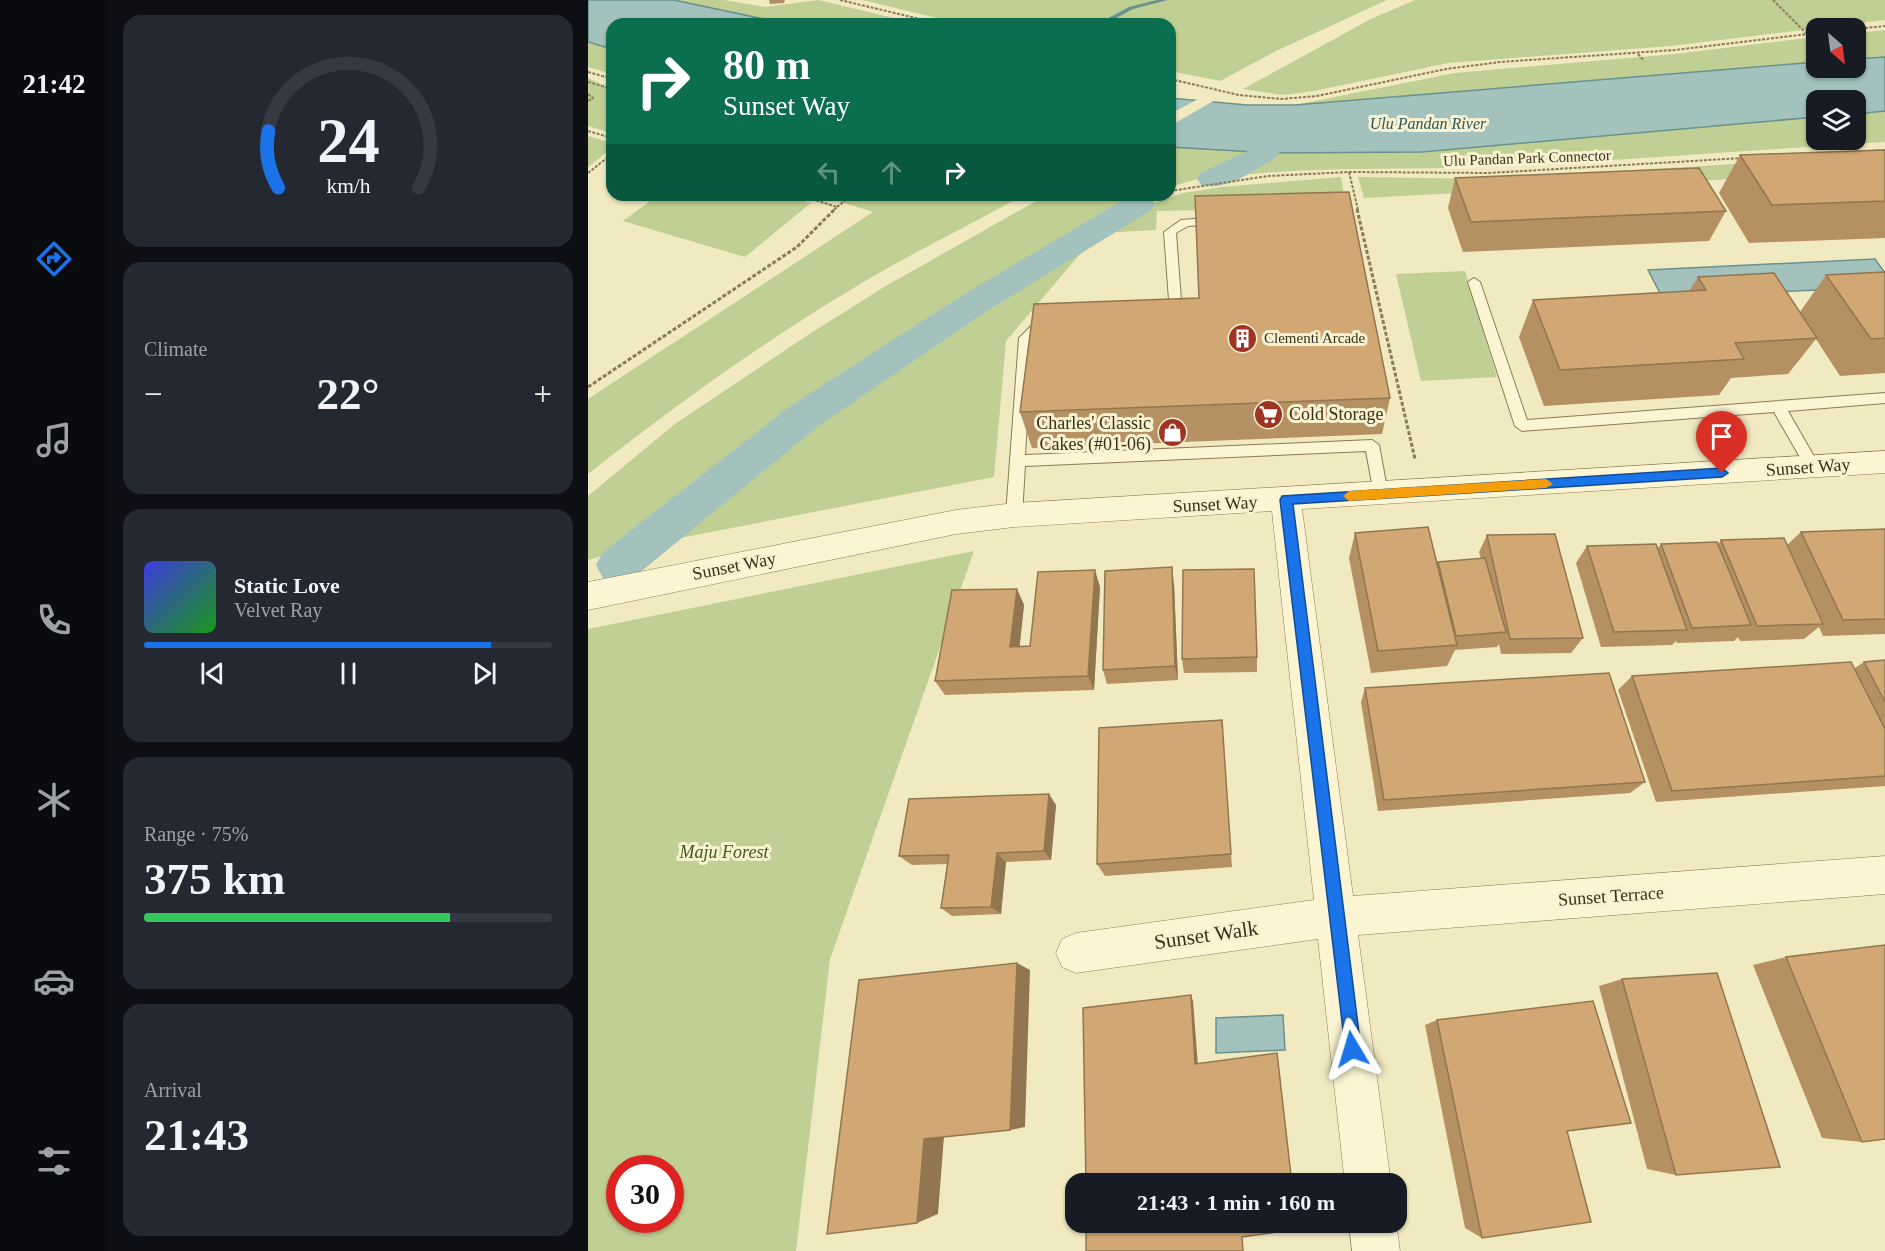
<!DOCTYPE html>
<meta charset="utf-8">
<style>
body{margin:0;font-family:Georgia,serif;background:#242831;color:#f1f3f6;height:100vh;display:flex;flex-direction:column;font-size:22px;white-space:nowrap}
*{box-sizing:border-box;margin:0}
p{font-size:20px;color:#9ea1a6}
.icon{flex:none;width:33px;height:33px;fill:none;stroke:currentColor;stroke-width:2;stroke-linecap:round;stroke-linejoin:round}
.map{position:relative;flex:1;overflow:hidden}
.sheet{display:flex;flex-direction:column;gap:15px;padding:15px;background:#0d0f14;width:480px}
.sheet>*{flex:none}
.top-card{position:absolute;left:18px;top:18px;width:570px;height:183px;border-radius:18px;box-shadow:0 2px 4px #0004;background:#0b6e4f;color:#fff;overflow:hidden}
.needle{width:39px;rotate:152deg}
.controls{position:absolute;left:1218px;top:18px;display:grid;gap:12px}
.controls a{display:grid;place-items:center;width:60px;height:60px;border-radius:12px;background:#171b24;box-shadow:0 2px 4px #0004;font-size:30px}
.speed{position:absolute;left:18px;top:1155px;display:flex;gap:12px;font-size:30px;font-weight:700;text-align:center}
.speed>*{display:grid;place-content:center;width:78px;height:78px;border-radius:50%;background:#171b24;box-shadow:0 2px 4px #0004;line-height:1}
.speed .limit{border:9px solid #d22;background:#fff;color:#111}
.pin{position:absolute;display:grid;place-items:center;width:51px;height:51px;color:#fff;margin:-62px -26px;border-radius:50% 50% 50% 0;rotate:-45deg;box-shadow:0 0 6px #0007}
.pin .icon{rotate:45deg}
.me{position:absolute;width:66px;margin:-33px;rotate:353deg;stroke-linejoin:round;filter:drop-shadow(0 0 4px #0008)}
.turn{display:flex;align-items:center;gap:21px;height:126px;padding:0 18px;font-size:27px}
.turn .icon{width:78px;height:78px;stroke-width:2.5}
.turn b{display:block;font-size:42px;line-height:51px}
.lanes{display:flex;align-items:center;height:57px;padding:0 18px;background:#0003;justify-content:center;gap:30px;direction:ltr}
.lanes .off{opacity:.35}
.big{font-size:45px;font-weight:800;line-height:1.1}
.sheet .tile{flex:1;display:flex;flex-direction:column;justify-content:center;gap:9px;min-width:0;padding:0 21px;border-radius:18px;background:#242831}
.sheet .dial{align-items:center;gap:0}
.dial svg{height:156px;overflow:visible;fill:none;stroke:#363941;stroke-width:7;stroke-linecap:round;text-anchor:middle}
.dial text{fill:#f1f3f6;stroke:none}
.song{display:flex;align-items:center;gap:18px}
.cover{width:72px;height:72px;border-radius:9px;background:linear-gradient(135deg,hsl(240 70% 55%),hsl(120 70% 35%))}
.played{height:6px;border-radius:3px;background:linear-gradient(90deg,#1a73e8 85%,#363941 85%)}
.keys{display:flex;justify-content:space-around;direction:ltr}
.heat{display:flex;justify-content:space-between;align-items:center;font-size:33px;direction:ltr}
.charge{height:9px;border-radius:4px;background:linear-gradient(90deg,#34c759 75%,#363941 0)}
.trip{position:absolute;left:477px;top:1173px;width:342px;height:60px;border-radius:18px;background:#171b24;box-shadow:0 2px 4px #0004;font-weight:800;line-height:60px;text-align:center}
main{display:flex;flex:1;min-height:0}
.dock{display:flex;flex-direction:column;width:108px;justify-content:space-around;align-items:center;background:#090b0e;color:#9ea1a6}
.dock .icon{width:42px;height:42px}
.dock .active{color:#1a73e8}
.dock b{font-size:27px;color:#f1f3f6}
.map>svg:first-child{display:block}
.green{fill:#c0cf93;fill-rule:evenodd}
.water{fill:#a3c2be;stroke:#6a918d;stroke-width:1.5}
.pier{fill:#f1e9c0}
.lines{fill:none;stroke-linecap:round;stroke-linejoin:round}
.stream{fill:#6a918d;fill-rule:evenodd}
.canal{fill:#a3c2be;fill-rule:evenodd}
.service-casing{stroke:#8b7a57;stroke-width:2}
.minor-casing{stroke:#8b7a57;stroke-width:1}
.path-far1{stroke:#8b7a57;stroke-width:2;stroke-dasharray:3 1.5;stroke-linecap:butt}
.path{stroke:#8b7a57;stroke-width:3;stroke-dasharray:4 2;stroke-linecap:butt}
.service{fill:#fbf5d4;fill-rule:evenodd}
.minor{fill:#fbf5d4;fill-rule:evenodd}
.wall{fill:#b49063}
.shaded-wall{fill:#927650}
.building{fill:#d1a873;stroke:#927650;stroke-width:1.5}
.route{fill:#1a73e8;stroke:#114b97;stroke-width:1.5}
.slow{fill:#f59e0b}
.labels{text-anchor:middle;stroke-width:6;stroke-linejoin:round;paint-order:stroke}
.far-street-label{font-size:15px;fill:#3a2f1c;stroke:#f8f2d0}
.far-poi-label{font-size:15px;fill:#3a2f1c;stroke:#f8f2d0;text-anchor:start}
.far-water-label{font-size:16px;font-style:italic;fill:#2a565a;stroke:#f8f2d0}
.poi-label{font-size:18px;fill:#3a2f1c;stroke:#f8f2d0;text-anchor:start}
.street-label{font-size:18px;fill:#3a2f1c;stroke:#f8f2d0}
.park-label{font-size:18px;font-style:italic;fill:#425721;stroke:#f8f2d0}
.near-street-label{font-size:21px;fill:#3a2f1c;stroke:#f8f2d0}
</style>
<main>
<nav class="dock">
<b>21:42</b>
<svg class="icon active" aria-label="directions" viewBox="0 0 24 24"><path d="M12 3l9 9-9 9-9-9zM9 14v-3h6M13 9l2 2-2 2"/></svg>
<svg class="icon" aria-label="music" viewBox="0 0 24 24"><path d="M9 18V5l10-2v13"/><circle cx="6" cy="18" r="3"/><circle cx="16" cy="16" r="3"/></svg>
<svg class="icon" aria-label="phone" viewBox="0 0 24 24"><path d="M5 4h4l2 5-3 2q2 4 5 5l2-3 5 2v4C11 20 4 13 5 4z"/></svg>
<svg class="icon" aria-label="climate" viewBox="0 0 24 24"><path d="M12 3v18M4 7l16 10M4 17L20 7"/></svg>
<svg class="icon" aria-label="car" viewBox="0 0 24 24"><path d="M5 17H2v-5l4-1 3-4h7l3 4 3 1v5h-3M9 17h6M6 11h13"/><circle cx="7" cy="17" r="2"/><circle cx="17" cy="17" r="2"/></svg>
<svg class="icon" aria-label="filters" viewBox="0 0 24 24"><path d="M4 7h16M4 17h16"/><circle cx="9" cy="7" r="2"/><circle cx="15" cy="17" r="2"/></svg>
</nav>
<section class="sheet">
<div class="tile dial"><svg viewBox="0 0 100 80">
<path d="M14 69A42 42 0 1 1 86 69"/>
<path d="M14 69A42 42 0 0 1 9 40" stroke="#1a73e8"/>
<text x="50" y="56" font-size="32" font-weight="700">24</text>
<text x="50" y="72" font-size="11">km/h</text>
</svg></div>
<div class="tile"><p>Climate</p>
<div class="heat"><a>−</a><b class="big">22°</b><a>+</a></div>
</div>
<div class="tile">
<div class="song"><i class="cover"></i><div><b>Static Love</b><p>Velvet Ray</p></div></div>
<div class="played"></div>
<div class="keys"><svg class="icon" aria-label="previous" viewBox="0 0 24 24"><path d="M18 5L8 12l10 7zM5 5v14"/></svg><svg class="icon" aria-label="pause" viewBox="0 0 24 24"><path d="M8 5v14M16 5v14"/></svg><svg class="icon" aria-label="next" viewBox="0 0 24 24"><path d="M6 5l10 7-10 7zM19 5v14"/></svg></div>
</div>
<div class="tile"><p>Range · 75%</p><b class="big">375 km</b><div class="charge"></div></div>
<div class="tile"><p>Arrival</p><b class="big">21:43</b></div>
</section>
<div class="map">
<svg width="1297" height="1251" viewBox="0 0 1297 1251">
<rect width="100%" height="100%" fill="#f1e9c0"/>
<!-- green -->
<g class="green">
<path d="M86,0H136L177,7L230,0L331,24H199Z"/>
<path d="M274,0H799L688,51L632,81L582,71V24H374Z"/>
<path d="M827,0H1297V20L1083,46L860,63L726,91L695,95L655,89L783,19Z"/>
<path d="M1297,30V57L1268,59V33Z"/>
<path d="M1228,37V62L707,105L867,73L1087,54Z"/>
<path d="M0,42L24,49V74L0,67Z"/>
<path d="M0,78L16,85L24,94V133L0,126Z"/>
<path d="M1297,111V142C1164,150 1031,161 897,167C809,170 722,166 634,177L684,153L834,152L1228,117V140H1268V114Z"/>
<path d="M0,136L24,143V148L0,167Z"/>
<path d="M582,147L671,152L619,176L582,187Z"/>
<path d="M1297,155V171L776,198L770,177L900,179Z"/>
<path d="M753,177L758,207L569,211L568,230L510,233L418,341L406,477L66,543L224,417L390,306L554,207L595,193L634,187Z"/>
<path d="M70,195H196L223,203L157,257L35,221Z"/>
<path d="M231,195H436C386,223 334,248 284,277C185,335 90,403 0,474V399L285,212Z"/>
<path d="M459,195H527L547,200L383,299L210,413L47,546L0,560V496L87,424L223,333L296,287Z"/>
<path d="M877,271L909,377L833,381L808,274Z"/>
<path d="M386,551L242,959L208,1251H0V629ZM32,1168H82V1220H32Z"/>
</g>
<!-- water -->
<g class="water">
<path d="M0,0H86L199,24H24V49L0,42Z"/>
<path d="M1297,57V111L1268,114V100H1228V117L834,152L684,153L582,147V98L659,105H707L1228,62V68H1268V59Z"/>
<path d="M1287,259L1297,273V287L1074,297L1060,270Z"/>
<path d="M695,1015L697,1050L628,1053V1018Z"/>
</g>
<!-- pier -->
<path class="pier" d="M612,98L629,99L582,126V114Z"/>
<g class="lines">
<!-- stream -->
<path class="stream" d="M569,0H580L545,9L517,24H509L541,7Z"/>
<!-- canal -->
<g class="canal">
<path d="M677,143L687,146L692,152L687,158C666,170 638,192 613,185L609,179L613,173Z"/>
<path d="M553,195L562,197L567,204L562,211L399,311L232,425L45,578L30,583L15,578L8,565L15,552L204,405L375,295L540,197Z"/>
</g>
<defs>
<g id="service">
<path d="M630,217L634,218V224L600,226L588,233L593,300L589,309L578,315H568V309L579,304L581,300L576,232L593,220Z"/>
<path d="M886,278L892,282L939,420L1297,393V403L1200,411L1232,467L1225,473L1220,471L1186,412L934,431L927,426L880,282Z"/>
<path d="M461,319L467,323L466,326L444,340L437,455L784,440L791,445L800,494L793,500L786,494L778,451L437,466L434,515L426,521L421,519L418,515L431,338L443,326Z"/>
</g>
<g id="minor">
<path d="M1297,451V473L714,509L765,896L1297,856V894L770,935L803,1184H757L730,939L488,973L474,967L468,953L474,939L488,933L726,900L684,511L426,527L368,534L0,610V582L368,510L426,503Z"/>
<path d="M761,1222H808L812,1251H764Z"/>
</g>
</defs>
<!-- service casing -->
<use href="#service" class="service-casing"/>
<!-- minor casing -->
<use href="#minor" class="minor-casing"/>
<!-- path-far1 -->
<g class="path-far1">
<path d="M252,0L353,24"/>
<path d="M1185,0L1218,33"/>
<path d="M1268,29L1297,26"/>
<path d="M1050,54L1056,61"/>
<path d="M0,72L18,77L24,82"/>
<path d="M582,79L651,95L693,99L729,96L858,69L912,62L1087,50L1228,33"/>
<path d="M0,82L24,89"/>
<path d="M0,94L5,98L0,101"/>
<path d="M0,131L24,138"/>
<path d="M1280,151L1297,150"/>
<path d="M761,172L770,210"/>
<path d="M0,173L24,154"/>
<path d="M582,191L680,176L761,172L901,173L1155,158"/>
<path d="M211,195L249,207L246,210"/>
<path d="M249,207L264,195"/>
</g>
<!-- path -->
<g class="path">
<path d="M769,209L827,459"/>
<path d="M0,387L209,247L247,209"/>
</g>
<!-- service -->
<use href="#service" class="service"/>
<!-- minor -->
<use href="#minor" class="minor"/>
</g>
<!-- wall -->
<g class="wall">
<path d="M181,0H197L196,3L182,4Z"/>
<path d="M1297,150V238L1161,243L1131,193L1152,155Z"/>
<path d="M867,178L1138,211L1121,241L875,252L860,208Z"/>
<path d="M1297,272V373L1252,376L1228,339L1200,374L1143,378L1131,395L956,406L931,337L945,300L1101,291L1110,277L1212,312L1238,275Z"/>
<path d="M802,398L794,434L444,448L432,412Z"/>
<path d="M1297,529V634L1235,636L1231,627L1216,639L1152,641L1150,637L1146,641L1089,643L1088,641L1084,645L1013,647L988,563L999,546L1070,548L1073,544H1130L1133,540L1199,545L1213,532Z"/>
<path d="M767,533L849,564L850,562L893,559L891,552L899,535L995,638L983,653L913,654L911,644L909,647L867,650L859,666L783,673L761,558Z"/>
<path d="M586,584L590,680L519,684L515,670Z"/>
<path d="M512,587L506,690L357,695L347,681L429,589L436,605L431,647L442,646Z"/>
<path d="M669,657V672L596,673L594,659Z"/>
<path d="M1297,660V786L1068,802L1030,690L1044,676L1267,668L1276,662Z"/>
<path d="M777,688L1057,782L1042,793L790,811L773,702Z"/>
<path d="M468,805L463,860L418,862L413,914L364,916L353,908L359,864L324,865L311,856Z"/>
<path d="M643,854L644,867L517,876L509,864Z"/>
<path d="M1198,957L1274,1142L1234,1138L1165,965Z"/>
<path d="M1034,979L1088,1175L1059,1169L1011,986Z"/>
<path d="M849,1020L979,1131L894,1238L877,1228L837,1025Z"/>
</g>
<!-- shaded-wall -->
<g class="shaded-wall">
<path d="M584,567L586,584L590,680L587,666Z"/>
<path d="M507,570L512,587L506,690L500,676Z"/>
<path d="M429,589L436,605L430,662L422,647Z"/>
<path d="M461,794L468,805L463,860L456,851Z"/>
<path d="M409,853L418,862L413,914L403,907Z"/>
<path d="M429,963L442,970L437,1127L422,1130Z"/>
<path d="M603,995L605,1001L610,1066L607,1064Z"/>
<path d="M356,1136L350,1214L329,1223L336,1139Z"/>
</g>
<!-- building -->
<g class="building">
<path d="M1297,150V201L1184,205L1152,155Z"/>
<path d="M1111,168L1138,211L883,222L867,178Z"/>
<path d="M761,192L802,398L432,412L446,304L611,298L607,196Z"/>
<path d="M1297,272V338L1283,339L1238,275Z"/>
<path d="M1186,273L1229,338L1147,343L1156,359L972,370L945,300L1118,290L1110,277Z"/>
<path d="M840,527L869,645L790,651L767,533Z"/>
<path d="M1297,529V619L1255,620L1213,532Z"/>
<path d="M967,534L995,638L922,639L899,535Z"/>
<path d="M1196,538L1235,624L1169,626L1133,540Z"/>
<path d="M1129,542L1163,625L1104,628L1073,544Z"/>
<path d="M1068,544L1099,630L1026,632L999,546Z"/>
<path d="M897,558L918,632L868,636L850,562Z"/>
<path d="M584,567L587,666L515,670L517,571Z"/>
<path d="M666,569L669,657L594,659L595,570Z"/>
<path d="M507,570L500,676L347,681L364,590L429,589L422,647L442,646L450,572Z"/>
<path d="M1297,660V702L1276,662Z"/>
<path d="M1263,662L1297,729V776L1084,791L1044,676Z"/>
<path d="M1021,673L1057,782L796,800L777,688Z"/>
<path d="M634,720L643,854L509,864L511,728Z"/>
<path d="M461,794L456,851L409,853L403,907L353,908L361,855L311,856L321,799Z"/>
<path d="M1297,945V1139L1274,1142L1198,957Z"/>
<path d="M429,963L422,1130L336,1139L329,1223L239,1234L271,980Z"/>
<path d="M1129,973L1192,1167L1088,1175L1034,979Z"/>
<path d="M603,995L607,1064L689,1053L704,1184H498L495,1008Z"/>
<path d="M1005,1001L1043,1123L979,1131L1003,1222L894,1238L849,1020Z"/>
<path d="M498,1222H709L710,1229L654,1237L655,1251H498Z"/>
</g>
<!-- route -->
<path class="route" d="M1134,468L1140,473L1134,477L705,504L773,1049L770,1055L764,1058L758,1055L692,500L694,496Z"/>
<!-- slow -->
<path class="slow" d="M958,479L965,484L958,488L761,501L755,496L761,491Z"/>
<!-- icons -->
<defs>
<symbol id="building-disc" viewBox="-11 -11 22 22"><circle r="9.5" fill="#9e3423" stroke="#f8f2d0"/><path d="M-4-6H4V6H1V3H-1V6H-4ZM-2.5-4.3h1.7v1.8h-1.7ZM.8-4.3h1.7v1.8H.8ZM-2.5-1h1.7V.8h-1.7ZM.8-1h1.7V.8H.8Z" fill="#fff"/></symbol>
<symbol id="supermarket-disc" viewBox="-11 -11 22 22"><circle r="9.5" fill="#9e3423" stroke="#f8f2d0"/><path d="M-6-5.5h2.5l.6 2H6L4.5 2H-2.5L-4.4-4H-6ZM-1.5 3.2a1.3 1.3 0 1 0 .1 0ZM3 3.2a1.3 1.3 0 1 0 .1 0Z" fill="#fff"/></symbol>
<symbol id="shop-disc" viewBox="-11 -11 22 22"><circle r="9.5" fill="#9e3423" stroke="#f8f2d0"/><path d="M-5-2.5h2.3a2.7 3.5 0 0 1 5.4 0H5L5.5 6h-11ZM-1.5-2.5h3a1.5 2.3 0 0 0-3 0Z" fill="#fff"/></symbol>
</defs>
<g fill-rule="evenodd">
<use href="#building-disc" x="638" y="322" width="33" height="33"/>
<use href="#supermarket-disc" x="664" y="398" width="33" height="33"/>
<use href="#shop-disc" x="568" y="416" width="33" height="33"/>
</g>
<g class="labels">
<!-- far-street labels -->
<g class="far-street-label">
<text transform="translate(939 158) rotate(-2)" y="5">Ulu Pandan Park Connector</text>
</g>
<!-- far-poi labels -->
<g class="far-poi-label">
<text x="676" y="343">Clementi Arcade</text>
</g>
<!-- far-water labels -->
<g class="far-water-label">
<text x="840" y="129">Ulu Pandan River</text>
</g>
<!-- poi labels -->
<g class="poi-label">
<text x="701" y="420">Cold Storage</text>
<text x="563" y="429" text-anchor="end">Charles' Classic<tspan x="563" dy="21">Cakes (#01-06)</tspan></text>
</g>
<!-- street labels -->
<g class="street-label">
<text transform="translate(1220 467) rotate(-4)" y="6">Sunset Way</text>
<text transform="translate(627 504) rotate(-3)" y="6">Sunset Way</text>
<text transform="translate(146 566) rotate(-11)" y="6">Sunset Way</text>
<text transform="translate(1023 896) rotate(-4)" y="6">Sunset Terrace</text>
</g>
<!-- park labels -->
<g class="park-label">
<text x="136" y="858">Maju Forest</text>
</g>
<!-- near-street labels -->
<g class="near-street-label">
<text transform="translate(618 935) rotate(-8)" y="7">Sunset Walk</text>
</g>
</g>
</svg>
<div class="controls">
<a><svg class="needle" viewBox="-14 -14 28 28"><path d="M0-13l5 13h-10z" fill="#e53935"/><path d="M0 13l5-13h-10z" fill="#9ea1a6"/></svg></a>
<a><svg class="icon" aria-label="layers" viewBox="0 0 24 24"><path d="M12 4l9 5-9 5-9-5zM3 14l9 5 9-5"/></svg></a>
</div>
<div class="speed"><div class="limit">30</div></div>
<div class="pin" style="left:1134px;top:473px;background:#d93025"><svg class="icon" aria-label="arrive" viewBox="0 0 24 24"><path d="M6 21V4h12l-3 4 3 4H6"/></svg></div>
<svg class="me" style="left:764px;top:1049px" viewBox="-20 -20 40 40"><path d="M0-17L14 15 0 8-14 15z" fill="#1a73e8" stroke="#fff" stroke-width="4"/></svg>
<div class="trip">21:43 · 1 min · 160 m</div>
<div class="top-card">
<div class="turn"><svg class="icon" aria-label="right" viewBox="0 0 24 24"><path d="M7 20v-9h11M14 6l5 5-5 5"/></svg><div><b>80 m</b>Sunset Way</div></div>
<div class="lanes"><svg class="icon off" aria-label="left" viewBox="0 0 24 24"><path d="M17 20v-9H6M10 6l-5 5 5 5"/></svg><svg class="icon off" aria-label="ahead" viewBox="0 0 24 24"><path d="M12 20V5M6 11l6-6 6 6"/></svg><svg class="icon" aria-label="right" viewBox="0 0 24 24"><path d="M7 20v-9h11M14 6l5 5-5 5"/></svg></div>
</div>
</div>
</main>
